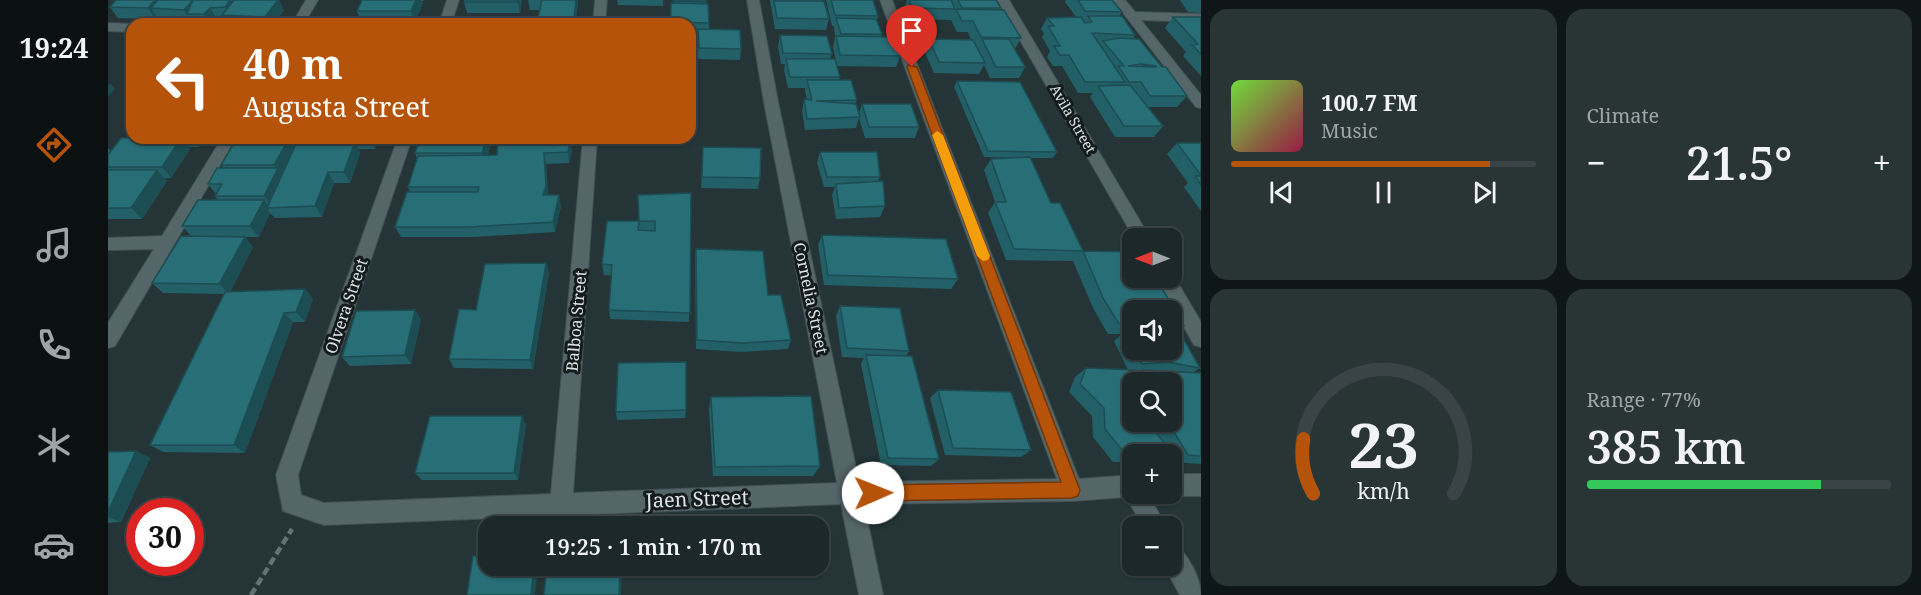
<!DOCTYPE html>
<meta charset="utf-8">
<style>
body{margin:0;font-family:"Noto Serif",serif;background:#293435;color:#f1f3f6;height:100vh;display:flex;flex-direction:column;font-size:22px;white-space:nowrap}
*{box-sizing:border-box;margin:0}
p{font-size:20px;color:#a0a6a8}
.icon{flex:none;width:33px;height:33px;fill:none;stroke:currentColor;stroke-width:2;stroke-linecap:round;stroke-linejoin:round}
.map{position:relative;flex:1;overflow:hidden}
.drawer{display:flex;flex-direction:column;gap:9px;padding:9px;background:#0f1617;width:720px}
.drawer>*{flex:none}
.hud{position:absolute;left:18px;top:18px;width:570px;height:126px;border-radius:18px;box-shadow:0 2px 4px #0004,0 0 0 2px #3a4446;background:#b45309;color:#fff;overflow:hidden}
.needle{width:39px;rotate:270deg}
.fabs{position:absolute;left:1014px;top:228px;display:grid;gap:12px}
.fabs a{display:grid;place-items:center;width:60px;height:60px;border-radius:12px;background:#1c2829;box-shadow:0 2px 4px #0004,0 0 0 2px #3a4446;font-size:30px}
.speed{position:absolute;left:18px;top:498px;display:flex;gap:12px;font-size:30px;font-weight:700;text-align:center}
.speed>*{display:grid;place-content:center;width:78px;height:78px;border-radius:50%;background:#1c2829;box-shadow:0 2px 4px #0004,0 0 0 2px #3a4446;line-height:1}
.speed .limit{border:9px solid #d22;background:#fff;color:#111}
.pin{position:absolute;display:grid;place-items:center;width:51px;height:51px;color:#fff;margin:-62px -26px;border-radius:50% 50% 50% 0;rotate:-45deg;box-shadow:0 0 6px #0007}
.pin .icon{rotate:45deg}
.me{position:absolute;width:66px;margin:-33px;rotate:89deg;stroke-linejoin:round;filter:drop-shadow(0 0 4px #0008)}
.turn{display:flex;align-items:center;gap:21px;height:126px;padding:0 18px;font-size:27px}
.turn .icon{width:78px;height:78px;stroke-width:2.5}
.turn b{display:block;font-size:42px;line-height:51px}
.big{font-size:45px;font-weight:600;line-height:1.1}
.drawer .card{flex:1;display:flex;flex-direction:column;justify-content:center;gap:9px;min-width:0;padding:0 21px;border-radius:18px;background:#293435}
.drawer .dial{align-items:center;gap:0}
.dial svg{height:156px;overflow:visible;fill:none;stroke:#3a4446;stroke-width:7;stroke-linecap:round;text-anchor:middle}
.dial text{fill:#f1f3f6;stroke:none}
.song{display:flex;align-items:center;gap:18px}
.cover{width:72px;height:72px;border-radius:9px;background:linear-gradient(135deg,hsl(100 70% 55%),hsl(340 70% 35%))}
.played{height:6px;border-radius:3px;background:linear-gradient(90deg,#b45309 85%,#3a4446 85%)}
.keys{display:flex;justify-content:space-around;direction:ltr}
.heat{display:flex;justify-content:space-between;align-items:center;font-size:33px;direction:ltr}
.charge{height:9px;border-radius:4px;background:linear-gradient(90deg,#34c759 77%,#3a4446 0)}
.drawer .tiles{flex:1;display:grid;gap:9px;grid-template-columns:repeat(2,1fr)}
.trip{position:absolute;left:370px;top:516px;width:351px;height:60px;border-radius:18px;background:#1c2829;box-shadow:0 2px 4px #0004,0 0 0 2px #3a4446;font-weight:600;line-height:60px;text-align:center}
main{display:flex;flex:1;min-height:0}
.menu{display:flex;flex-direction:column;width:108px;justify-content:space-around;align-items:center;background:#0b1010;color:#a0a6a8}
.menu .icon{width:42px;height:42px}
.menu .current{color:#b45309}
.menu b{font-size:27px;color:#f1f3f6}
.map>svg:first-child{display:block}
.lines{fill:none;stroke-linecap:round;stroke-linejoin:round}
.minor-casing{stroke:#425052;stroke-width:2}
.path{stroke:#647274;stroke-width:4.5;stroke-dasharray:8 4;stroke-linecap:butt}
.minor{fill:#556669;fill-rule:evenodd}
.wall{fill:#225f66;fill-rule:evenodd}
.shaded-wall{fill:#1c4d53}
.building{fill:#286e77;stroke:#1c4d53;stroke-width:1.5;fill-rule:evenodd}
.route{fill:#b45309;stroke:#753606;stroke-width:1.5}
.slow{fill:#f59e0b}
.labels{text-anchor:middle;stroke-width:6;stroke-linejoin:round;paint-order:stroke}
.far-street-label{font-size:14px;fill:#dae4e6;stroke:#141b1c}
.street-label{font-size:16px;fill:#dae4e6;stroke:#141b1c}
.near-street-label{font-size:20px;fill:#dae4e6;stroke:#141b1c}
</style>
<main>
<nav class="menu">
<b>19:24</b>
<svg class="icon current" aria-label="directions" viewBox="0 0 24 24"><path d="M12 3l9 9-9 9-9-9zM9 14v-3h6M13 9l2 2-2 2"/></svg>
<svg class="icon" aria-label="music" viewBox="0 0 24 24"><path d="M9 18V5l10-2v13"/><circle cx="6" cy="18" r="3"/><circle cx="16" cy="16" r="3"/></svg>
<svg class="icon" aria-label="phone" viewBox="0 0 24 24"><path d="M5 4h4l2 5-3 2q2 4 5 5l2-3 5 2v4C11 20 4 13 5 4z"/></svg>
<svg class="icon" aria-label="climate" viewBox="0 0 24 24"><path d="M12 3v18M4 7l16 10M4 17L20 7"/></svg>
<svg class="icon" aria-label="car" viewBox="0 0 24 24"><path d="M5 17H2v-5l4-1 3-4h7l3 4 3 1v5h-3M9 17h6M6 11h13"/><circle cx="7" cy="17" r="2"/><circle cx="17" cy="17" r="2"/></svg>
</nav>
<div class="map">
<svg width="1093" height="595" viewBox="0 0 1093 595">
<rect width="100%" height="100%" fill="#253537"/>
<g class="lines">
<defs>
<g id="minor">
<path d="M198,0H210L196,24H184Z"/>
<path d="M339,0H351L343,24H331Z"/>
<path d="M487,0H499L497,24H485Z"/>
<path d="M639,0H651L670,102L751,482L949,479L772,0H784L971,479L1024,475V494H1040L1058,526H1035L1018,497L964,501L756,504L775,595H751L733,504L216,525L175,511L168,475L290,138H304L190,475L193,495L216,503L443,494L475,138H489L465,493L729,483L656,102Z"/>
<path d="M889,0H901L1042,238H1026Z"/>
<path d="M1005,0H1017L1027,12L1093,14V22L1033,20L1093,95V108L1088,107Z"/>
<path d="M0,23L24,24V32L0,31Z"/>
<path d="M114,138H128L7,346L0,348V323L46,249L0,250V238L54,236Z"/>
<path d="M1064,273L1093,322V347L1086,345L1048,278H1064Z"/>
<path d="M1064,474H1093V496H1064L1058,494H1064Z"/>
<path d="M1064,544C1079,550 1093,579 1093,595H1072L1056,566H1064Z"/>
</g>
</defs>
<!-- minor casing -->
<use href="#minor" class="minor-casing"/>
<!-- path -->
<path class="path" d="M143,595L184,529"/>
<!-- minor -->
<use href="#minor" class="minor"/>
</g>
<!-- wall -->
<g class="wall">
<path d="M8,0L176,10L165,24H120L116,18L109,19L104,24H86L84,20L51,19L49,17L47,19L10,18L2,7Z"/>
<path d="M218,0H316L315,1H314L315,3L307,22H253L249,11L254,0Z"/>
<path d="M357,0H414L412,13H359L356,2Z"/>
<path d="M420,0H470L468,24H411L430,21V18L432,10H422Z"/>
<path d="M509,0H555V6L510,5Z"/>
<path d="M565,0H598L601,23V29L633,49L632,60L590,59V34H582V24H563V3H565Z"/>
<path d="M662,0H715L721,19L718,30L667,29Z"/>
<path d="M718,0H765L770,16L769,20L774,34L773,37L792,56L788,67L729,66L725,47L727,36L726,29V26H724Z"/>
<path d="M799,0H888L893,8L892,10L913,38L907,49L917,67L911,78H882L876,65L871,74L826,73L816,50L821,39L863,40L860,32H849L843,20L846,12L843,20L800,19L796,8Z"/>
<path d="M958,0H1004L1014,12L1011,16L1027,35L1025,39L1054,67L1079,96L1069,107H1040L1055,126L1046,137H1007L982,97L985,93H970L954,66H945L939,57L942,51L934,37L936,33L933,29L939,18L968,17L957,2ZM1034,64L1048,66V67H1036Z"/>
<path d="M1072,0H1093V13L1080,12Z"/>
<path d="M1065,17H1093V76L1075,56L1078,52L1057,28Z"/>
<path d="M672,35L724,54L722,59L732,77L731,80L749,100L747,104L751,114L754,104L811,127L807,138H757L751,118L748,128L697,130L694,111L696,99L699,100L697,91V88H680L676,70L677,64H673L670,46Z"/>
<path d="M849,81L912,82L949,152L945,158H922L943,203H952L975,251L1024,252V278H1048L1076,326L1068,332L1072,333L1092,368L1086,372L1093,373V464L1065,462L1064,459V454H1024V462H1005L985,437L984,416L961,392L967,377L978,368L1020,370L1006,341L1014,334H1000L985,308L965,261L898,260L880,213L887,202L876,170L883,159L914,158L876,157L846,87ZM1024,310H1064V350H1024ZM1024,382H1064V422H1024Z"/>
<path d="M24,134V138H97L91,147H80L82,149L63,178H56L59,181L34,219H0V148L3,151L24,138L22,136Z"/>
<path d="M182,138L187,146L190,144L187,138H271L267,149H250L252,153L242,183H226L214,217L167,218L162,213L151,237H106H137L145,247L122,292L197,289L205,299L197,322H185L137,453L55,452L42,445L116,294L55,293L44,283L83,236L74,226L110,200L107,196L108,194L100,184L115,168L113,165Z"/>
<path d="M384,138L380,155H389L390,138H443V141H462L464,152L461,163L438,164L440,195L453,206L447,232L366,237H293L287,227L302,192L300,187L309,159L307,153Z"/>
<path d="M1069,143H1093V211L1076,187L1080,183L1059,154Z"/>
<path d="M595,147L652,178L650,189L593,188Z"/>
<path d="M712,152L772,177L770,181L777,206L772,217L728,219L724,195L727,187H716L709,163Z"/>
<path d="M583,193L581,322L502,319L501,310L503,275H496L494,264L531,221Z"/>
<path d="M714,235L850,279L843,289L716,285L710,245Z"/>
<path d="M588,249L660,295L683,340L680,349L633,352L588,349L587,259Z"/>
<path d="M438,263L441,273L425,369L346,368L341,359Z"/>
<path d="M732,306L801,351L798,356L831,459L823,466L773,465L753,364L756,358L734,357L728,316Z"/>
<path d="M313,319L303,364L242,366L234,357Z"/>
<path d="M830,390L923,450L913,457L837,455L822,398Z"/>
<path d="M603,397L712,466L705,476H605L601,408Z"/>
<path d="M578,410L577,418L509,420L508,412Z"/>
<path d="M418,424L410,480H314L307,473Z"/>
<path d="M28,451L42,458L13,522L0,523V452Z"/>
</g>
<!-- shaded-wall -->
<g class="shaded-wall">
<path d="M47,0H64L43,8L49,17L47,19L40,8Z"/>
<path d="M85,0L89,14H79L83,21L76,10Z"/>
<path d="M122,0H136L122,15L117,7Z"/>
<path d="M170,0H171L176,10L165,24H161L157,17Z"/>
<path d="M308,0H313L315,3L307,22L303,11Z"/>
<path d="M410,0H414L412,13L410,2Z"/>
<path d="M468,0H470L468,24H466Z"/>
<path d="M102,8L109,19L104,24H102L96,14Z"/>
<path d="M2,83L7,89L0,97V86Z"/>
<path d="M73,138L82,149L63,178L54,167Z"/>
<path d="M84,138H97L91,147Z"/>
<path d="M181,138L188,148L164,207L156,196L170,170L166,165Z"/>
<path d="M261,138H271L267,149Z"/>
<path d="M378,138H384L378,164L374,153Z"/>
<path d="M462,141L464,152L461,163L460,152Z"/>
<path d="M247,142L252,153L242,183L236,172Z"/>
<path d="M436,153L438,164L440,197L435,195Z"/>
<path d="M49,170L59,181L34,219L23,208Z"/>
<path d="M220,172L226,183L214,217L207,206Z"/>
<path d="M451,195L453,206L447,232L445,222Z"/>
<path d="M156,200L162,208H159L162,213L151,237L142,226Z"/>
<path d="M137,237L145,247L121,294L111,284Z"/>
<path d="M438,263L441,273L425,369L422,360Z"/>
<path d="M197,289L205,299L197,322L188,312Z"/>
<path d="M307,310L313,319L303,364L297,355Z"/>
<path d="M176,313L185,322L137,453L126,445Z"/>
<path d="M414,416L418,424L410,480L406,473Z"/>
<path d="M28,451L42,458L13,522L0,517V512Z"/>
<path d="M426,566H430L427,595H423Z"/>
<path d="M512,566H514L513,595H511Z"/>
</g>
<!-- building -->
<g class="building">
<path d="M8,0H47L40,8L2,7Z"/>
<path d="M50,0H85L76,10L43,8Z"/>
<path d="M85,0H122L117,7L102,8L96,14H79Z"/>
<path d="M126,0H170L157,17L114,15Z"/>
<path d="M254,0H308L303,11H249Z"/>
<path d="M357,0H410V2H356Z"/>
<path d="M434,0H468L466,19L430,18Z"/>
<path d="M565,0H598V2L565,1Z"/>
<path d="M723,0H765L770,16L727,15Z"/>
<path d="M801,0H843L847,9L804,8Z"/>
<path d="M850,0H888L893,8H854Z"/>
<path d="M970,0H1004L1014,12L977,11Z"/>
<path d="M666,1H716L721,19L669,18Z"/>
<path d="M563,3L600,4L601,23L563,22Z"/>
<path d="M848,9L896,10L913,38L873,37L865,21H854Z"/>
<path d="M980,16H1014L1027,35L984,33L1017,82H977L961,55H952L946,46H952L940,26H946L939,18L973,17L977,23L984,22Z"/>
<path d="M1065,17H1093V54L1084,45L1090,44Z"/>
<path d="M728,18L768,19L774,34H733Z"/>
<path d="M411,21L466,22V24H411Z"/>
<path d="M590,29L632,30L633,49L591,48Z"/>
<path d="M672,35L719,36L724,54L675,53Z"/>
<path d="M728,36L785,37L792,56L732,55Z"/>
<path d="M1011,38L1031,39L1054,67H1058L1079,96H1042L1033,82H1021L1010,66H1016L995,41ZM1033,64L1048,66V67L1020,66Z"/>
<path d="M821,39L865,40L877,63L831,62Z"/>
<path d="M874,39H901L917,67H888Z"/>
<path d="M678,59H727L732,77H682Z"/>
<path d="M699,80H743L749,100L708,101L748,104L752,117L699,119L696,99L704,100Z"/>
<path d="M849,81L912,82L949,152L880,151Z"/>
<path d="M1022,85L1055,126H1016L990,86Z"/>
<path d="M754,104H803L811,127H761Z"/>
<path d="M13,138H73L54,167H0V155Z"/>
<path d="M129,138H181L166,165H113Z"/>
<path d="M312,138H378L374,153H307Z"/>
<path d="M390,138H439V141H462L460,152L436,153L438,186L435,195H451L445,222L362,227H287L299,192H370L371,187H300L310,156L389,155Z"/>
<path d="M247,142L236,172H220L207,206L159,208L188,144Z"/>
<path d="M1069,143H1093V175Z"/>
<path d="M595,147L653,148L652,178L594,177Z"/>
<path d="M712,152H769L772,177H719Z"/>
<path d="M922,157L943,203H952L975,251L906,249L887,202H898L883,159Z"/>
<path d="M109,168H170L156,196H107L114,184H100Z"/>
<path d="M0,170H49L23,208H0Z"/>
<path d="M1087,176H1093V185Z"/>
<path d="M775,181L777,206L731,208L728,184Z"/>
<path d="M583,193L582,313L501,310L504,265L494,264L499,221H531L530,195ZM531,221H547V231L530,230Z"/>
<path d="M90,200H156L142,226H74Z"/>
<path d="M714,235L838,239L850,279L720,275Z"/>
<path d="M73,236L137,237L111,284L44,283Z"/>
<path d="M588,249L655,251L660,295H673L683,340L635,343L589,340Z"/>
<path d="M975,251L1024,252V278H1048L1076,326H1064V310H1024V325L1011,324L995,298Z"/>
<path d="M438,263L422,360L341,359L351,309L368,310L377,264Z"/>
<path d="M197,289L188,312L176,313L126,445H42L117,292Z"/>
<path d="M732,306L792,308L801,351L739,348Z"/>
<path d="M307,310L297,355L234,357L248,311Z"/>
<path d="M1024,329V346L1017,332Z"/>
<path d="M1064,331L1072,333L1092,368L1060,362L1034,364L1026,350H1064Z"/>
<path d="M758,355L804,356L831,459L780,458Z"/>
<path d="M578,362V410L508,412L510,363Z"/>
<path d="M978,368L1027,370L1024,382V422H1044L1046,431L1066,453L1018,455L997,429L996,408L972,384Z"/>
<path d="M1035,370L1093,373V456L1080,455L1060,422H1064V382H1040Z"/>
<path d="M830,390L903,392L923,450L845,448Z"/>
<path d="M703,396L712,466L607,467L603,397Z"/>
<path d="M322,416H414L406,473H307Z"/>
<path d="M28,451L0,512V452Z"/>
<path d="M365,556H381V566H426L423,595H359Z"/>
<path d="M439,566H512L511,595H436Z"/>
</g>
<!-- route -->
<path class="route" d="M800,65L809,67L972,490L970,496L964,498L765,501L759,499L757,493L759,487L765,485L953,482L799,67Z"/>
<!-- slow -->
<path class="slow" d="M829,131L835,135L882,256L880,260L875,261L869,256L824,135Z"/>
<g class="labels">
<!-- far-street labels -->
<g class="far-street-label">
<text transform="translate(965 119) rotate(60)" y="5">Avila Street</text>
</g>
<!-- street labels -->
<g class="street-label">
<text transform="translate(703 298) rotate(78)" y="6">Cornelia Street</text>
<text transform="translate(238 306) rotate(-71)" y="6">Olvera Street</text>
<text transform="translate(468 321) rotate(-85)" y="6">Balboa Street</text>
</g>
<!-- near-street labels -->
<g class="near-street-label">
<text transform="translate(589 499) rotate(-2)" y="7">Jaen Street</text>
</g>
</g>
</svg>
<div class="fabs">
<a><svg class="needle" viewBox="-14 -14 28 28"><path d="M0-13l5 13h-10z" fill="#e53935"/><path d="M0 13l5-13h-10z" fill="#a0a6a8"/></svg></a>
<a><svg class="icon" aria-label="sound" viewBox="0 0 24 24"><path d="M4 9h4l5-4v14l-5-4H4zM17 9q2 3 0 6"/></svg></a>
<a><svg class="icon" aria-label="search" viewBox="0 0 24 24"><circle cx="10" cy="10" r="6"/><path d="M15 15l6 6"/></svg></a>
<a>+</a>
<a>−</a>
</div>
<div class="speed"><div class="limit">30</div></div>
<div class="pin" style="left:804px;top:67px;background:#d93025"><svg class="icon" aria-label="arrive" viewBox="0 0 24 24"><path d="M6 21V4h12l-3 4 3 4H6"/></svg></div>
<svg class="me" style="left:765px;top:493px" viewBox="-20 -20 40 40"><circle r="19" fill="#fff"/><path d="M0-13L10 11 0 6-10 11z" fill="#b45309"/></svg>
<div class="trip">19:25 · 1 min · 170 m</div>
<div class="hud">
<div class="turn"><svg class="icon" aria-label="left" viewBox="0 0 24 24"><path d="M17 20v-9H6M10 6l-5 5 5 5"/></svg><div><b>40 m</b>Augusta Street</div></div>
</div>
</div>
<section class="drawer">
<div class="tiles">
<div class="card">
<div class="song"><i class="cover"></i><div><b>100.7 FM</b><p>Music</p></div></div>
<div class="played"></div>
<div class="keys"><svg class="icon" aria-label="previous" viewBox="0 0 24 24"><path d="M18 5L8 12l10 7zM5 5v14"/></svg><svg class="icon" aria-label="pause" viewBox="0 0 24 24"><path d="M8 5v14M16 5v14"/></svg><svg class="icon" aria-label="next" viewBox="0 0 24 24"><path d="M6 5l10 7-10 7zM19 5v14"/></svg></div>
</div>
<div class="card"><p>Climate</p>
<div class="heat"><a>−</a><b class="big">21.5°</b><a>+</a></div>
</div>
<div class="card dial"><svg viewBox="0 0 100 80">
<path d="M14 69A42 42 0 1 1 86 69"/>
<path d="M14 69A42 42 0 0 1 9 41" stroke="#b45309"/>
<text x="50" y="56" font-size="32" font-weight="700">23</text>
<text x="50" y="72" font-size="11">km/h</text>
</svg></div>
<div class="card"><p>Range · 77%</p><b class="big">385 km</b><div class="charge"></div></div>
</div>
</section>
</main>
